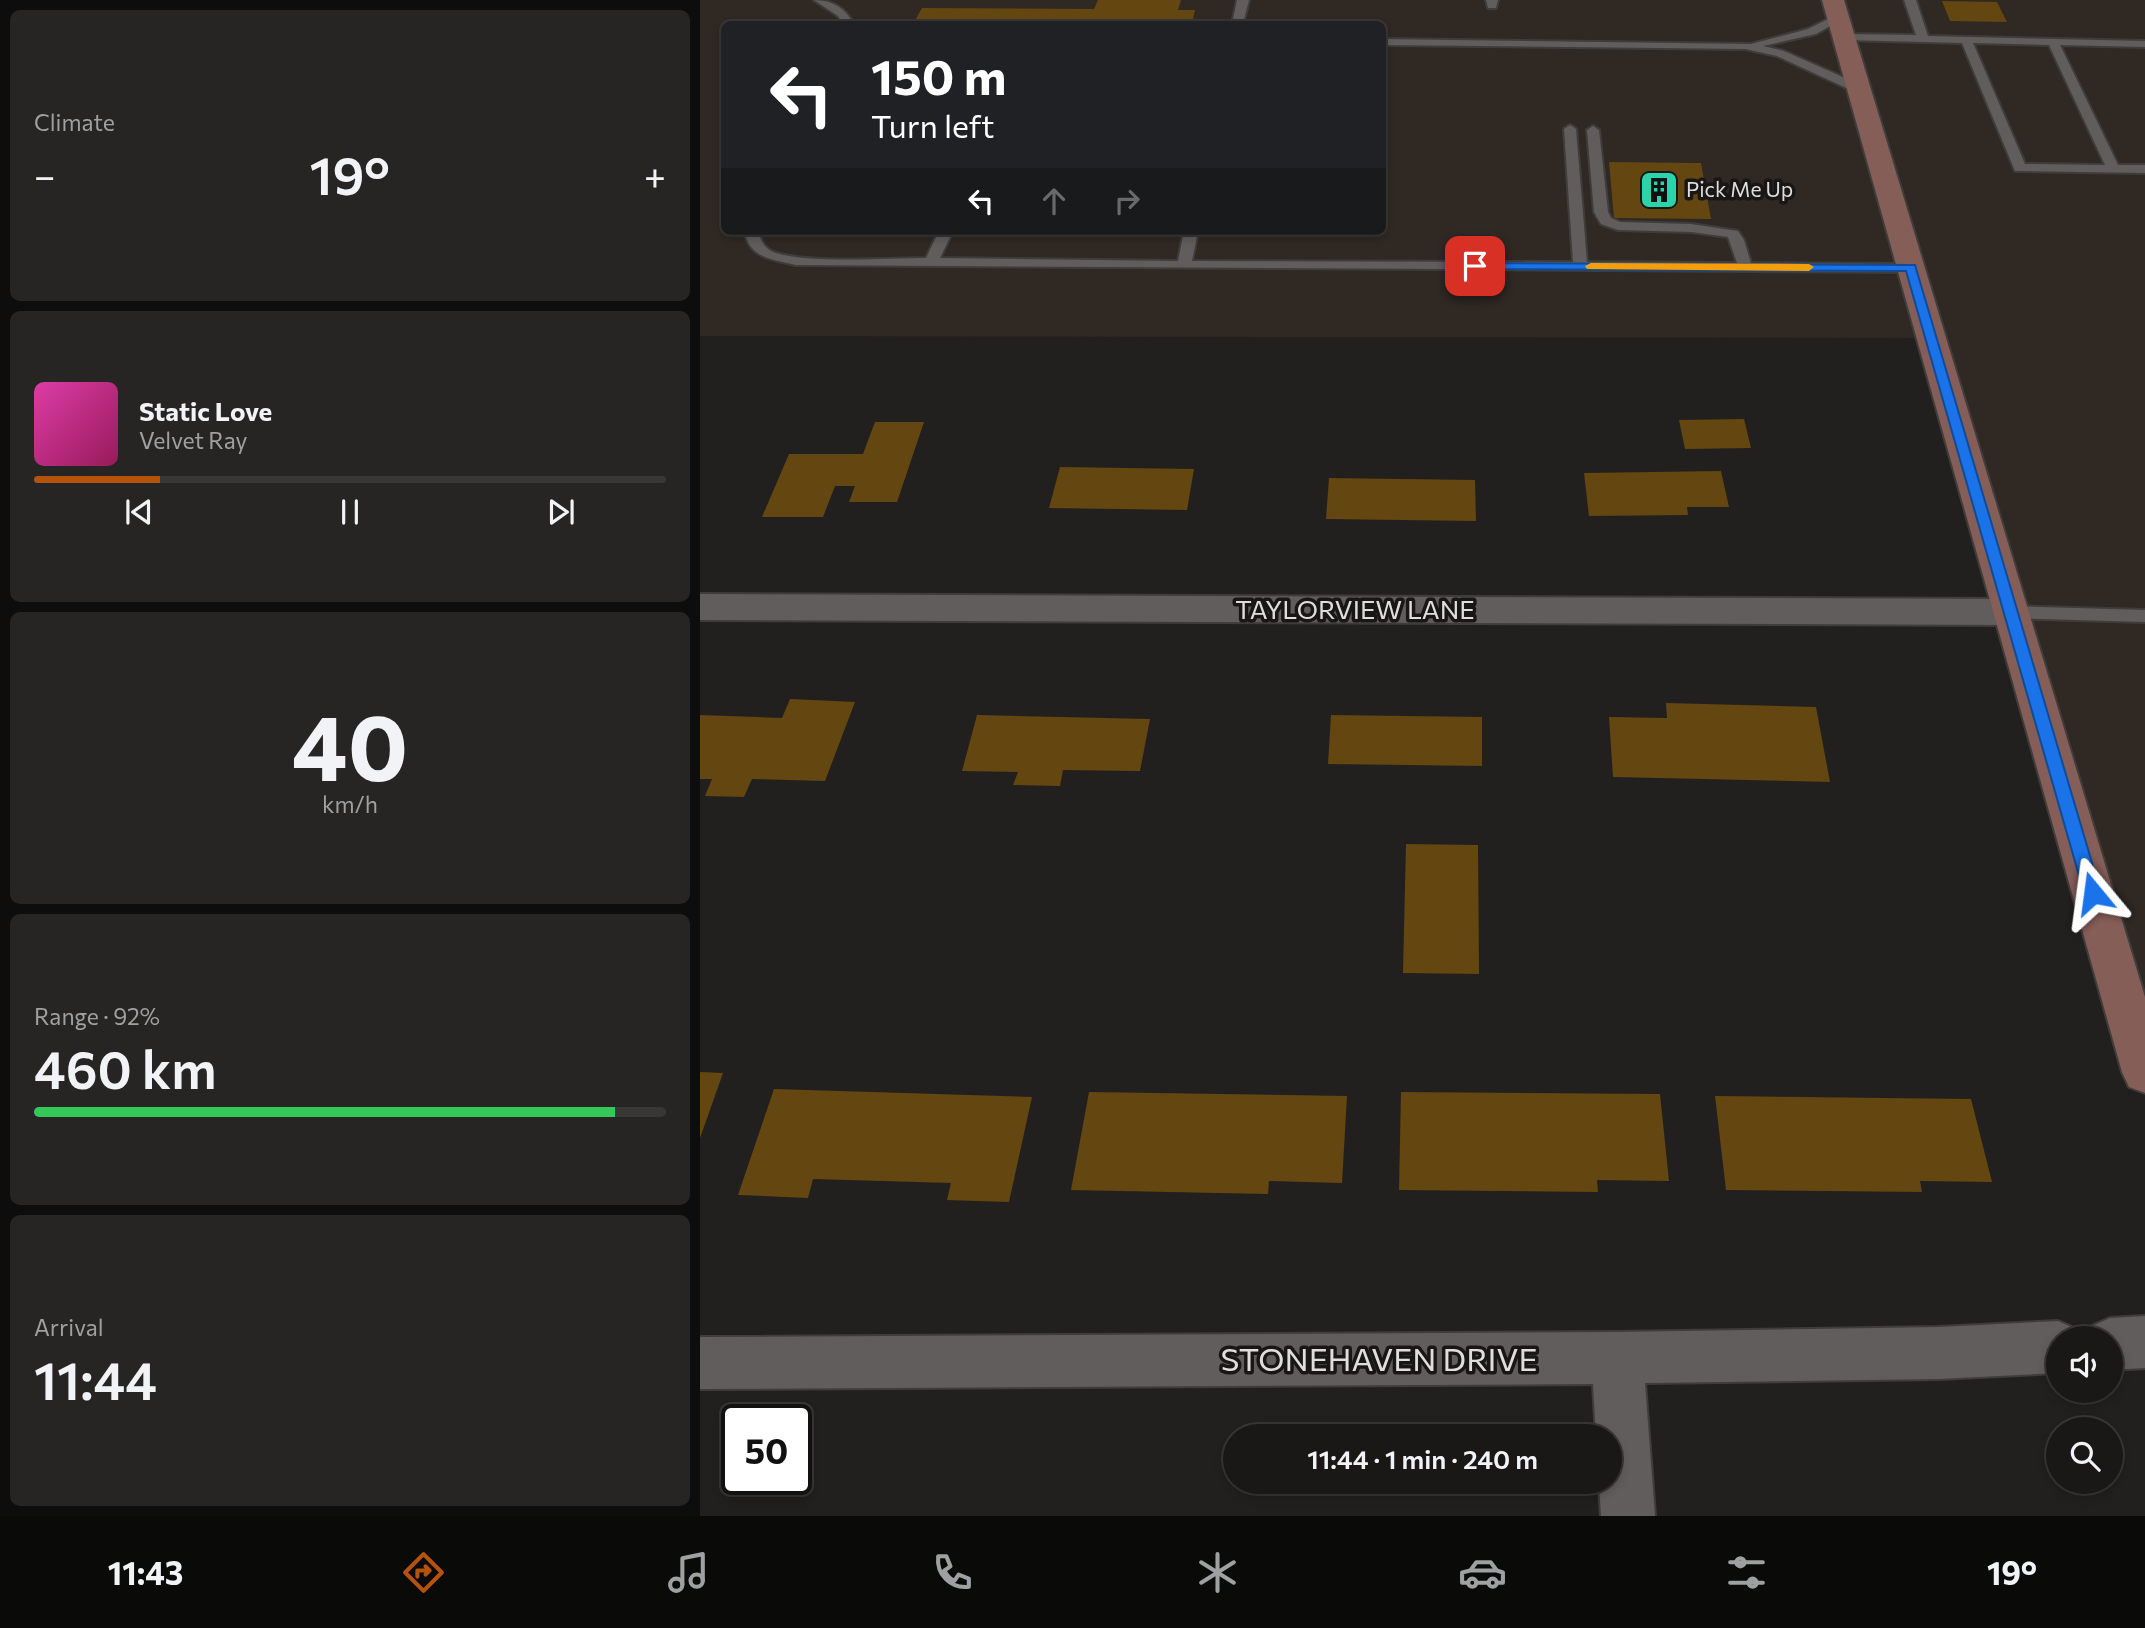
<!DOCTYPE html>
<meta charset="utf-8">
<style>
body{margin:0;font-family:Commissioner,sans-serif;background:#272524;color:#f1f3f6;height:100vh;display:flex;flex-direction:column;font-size:26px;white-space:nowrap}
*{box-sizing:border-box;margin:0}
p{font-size:23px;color:#9fa0a1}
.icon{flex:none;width:38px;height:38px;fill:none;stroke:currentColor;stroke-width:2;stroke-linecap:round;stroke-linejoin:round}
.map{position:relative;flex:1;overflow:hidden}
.details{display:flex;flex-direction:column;gap:10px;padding:10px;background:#0e0d0d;width:700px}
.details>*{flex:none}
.banner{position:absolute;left:21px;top:21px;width:665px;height:214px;border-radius:10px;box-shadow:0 4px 10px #0003,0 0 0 2px #383736;background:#202124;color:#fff;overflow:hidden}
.buttons{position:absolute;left:1346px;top:1326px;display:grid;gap:14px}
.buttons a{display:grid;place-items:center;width:77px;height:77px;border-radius:50%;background:#1a1817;box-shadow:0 4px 10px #0003,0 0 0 2px #383736;font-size:35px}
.speed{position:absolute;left:21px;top:1404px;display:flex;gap:14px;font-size:35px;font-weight:700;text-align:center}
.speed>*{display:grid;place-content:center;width:91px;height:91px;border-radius:50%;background:#1a1817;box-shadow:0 4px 10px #0003,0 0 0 2px #383736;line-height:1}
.speed .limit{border:4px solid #111;border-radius:10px;background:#fff;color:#111}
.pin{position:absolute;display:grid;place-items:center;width:60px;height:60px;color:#fff;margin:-30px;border-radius:14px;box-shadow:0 4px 10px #0006}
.me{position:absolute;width:77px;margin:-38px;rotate:344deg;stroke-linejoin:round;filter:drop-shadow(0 0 5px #0008)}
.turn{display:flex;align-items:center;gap:24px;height:147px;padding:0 35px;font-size:32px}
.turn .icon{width:91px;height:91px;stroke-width:2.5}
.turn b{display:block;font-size:49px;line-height:60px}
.lanes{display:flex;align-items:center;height:66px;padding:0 35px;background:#0003;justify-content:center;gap:35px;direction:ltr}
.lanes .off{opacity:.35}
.big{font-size:52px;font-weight:600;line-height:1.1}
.details .widget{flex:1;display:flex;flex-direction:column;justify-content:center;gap:10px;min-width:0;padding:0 24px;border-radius:10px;background:#272524}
.details .dial{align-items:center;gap:0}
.dial b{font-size:91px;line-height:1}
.song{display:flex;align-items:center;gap:21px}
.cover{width:84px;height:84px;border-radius:10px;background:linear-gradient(135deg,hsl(320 70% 55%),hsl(330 70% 35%))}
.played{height:7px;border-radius:4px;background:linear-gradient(90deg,#b45309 20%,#383736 20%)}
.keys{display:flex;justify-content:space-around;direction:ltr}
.heat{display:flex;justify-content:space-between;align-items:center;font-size:38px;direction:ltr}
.charge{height:10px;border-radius:5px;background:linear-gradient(90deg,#34c759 92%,#383736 0)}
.trip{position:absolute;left:523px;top:1424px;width:399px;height:70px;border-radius:35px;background:#1a1817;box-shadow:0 4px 10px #0003,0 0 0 2px #383736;font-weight:600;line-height:70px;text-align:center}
.menu{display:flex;height:112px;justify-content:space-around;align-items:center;background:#0a0a09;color:#9fa0a1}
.menu .icon{width:49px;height:49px}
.menu .current{color:#b45309}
.menu b{font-size:32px;color:#f1f3f6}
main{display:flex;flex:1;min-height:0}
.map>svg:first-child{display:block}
.built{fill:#2f2823;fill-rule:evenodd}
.building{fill:#644610}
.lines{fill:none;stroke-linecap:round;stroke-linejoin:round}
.lane-casing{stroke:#3f3d3b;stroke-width:4}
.street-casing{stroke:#3f3d3b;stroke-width:4}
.secondary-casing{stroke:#3f3d3b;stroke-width:4}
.lane{fill:#605d5c;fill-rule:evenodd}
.street{fill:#605d5c;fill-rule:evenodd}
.secondary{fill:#865e58;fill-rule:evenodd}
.route{fill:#1a73e8;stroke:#114b97;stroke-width:2}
.slow{fill:#f59e0b}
.labels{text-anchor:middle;stroke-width:7;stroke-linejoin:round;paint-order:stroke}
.far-poi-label{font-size:21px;fill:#dfdedd;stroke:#191715;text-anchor:start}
.street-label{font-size:26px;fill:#dfdedd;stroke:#191715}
.near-street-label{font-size:32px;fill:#dfdedd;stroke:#191715}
</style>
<main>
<section class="details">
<div class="widget"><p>Climate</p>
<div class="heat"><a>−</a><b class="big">19°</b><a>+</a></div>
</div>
<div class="widget">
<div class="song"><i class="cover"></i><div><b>Static Love</b><p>Velvet Ray</p></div></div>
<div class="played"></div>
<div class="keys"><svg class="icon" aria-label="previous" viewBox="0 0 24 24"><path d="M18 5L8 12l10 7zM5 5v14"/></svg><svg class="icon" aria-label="pause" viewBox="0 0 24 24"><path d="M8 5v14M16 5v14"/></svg><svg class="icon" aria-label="next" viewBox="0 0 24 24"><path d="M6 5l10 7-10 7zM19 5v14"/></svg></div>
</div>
<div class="widget dial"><b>40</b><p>km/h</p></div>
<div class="widget"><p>Range · 92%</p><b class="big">460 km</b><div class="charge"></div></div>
<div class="widget"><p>Arrival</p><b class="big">11:44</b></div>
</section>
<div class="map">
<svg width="1445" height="1516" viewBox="0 0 1445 1516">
<rect width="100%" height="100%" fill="#22201f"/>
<!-- built -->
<path class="built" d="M0,0H1445V1072L1231,338L0,336ZM24,24H682V231H24Z"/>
<!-- building -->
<g class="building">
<path d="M398,0H481L478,10H495L492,24H213L222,8L394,9Z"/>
<path d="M1242,1L1297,2L1307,22L1250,21Z"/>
<path d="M909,162L1001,163L1011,219L914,218Z"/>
<path d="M1044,419L1051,448L985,449L979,420Z"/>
<path d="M175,422H224L197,502H149L155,486H135L123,517H62L89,454H163Z"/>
<path d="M360,467L494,469L487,510L349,508Z"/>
<path d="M1021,471L1029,507H987L988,515L889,516L884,473Z"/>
<path d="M629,478L775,480L776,521L626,519Z"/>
<path d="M90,699L155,702L125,781L52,779L44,797L5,796L12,779H0V715L82,718Z"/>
<path d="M966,703L1116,707L1130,782L913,777L909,717L967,718Z"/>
<path d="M277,715L450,719L440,771L363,770L360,786L313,785L318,772L262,771Z"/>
<path d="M631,715L782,717V766L628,764Z"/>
<path d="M706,844L778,845L779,974L703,973Z"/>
<path d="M0,1072L23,1073L0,1138Z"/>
<path d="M74,1089L332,1097L309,1202L247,1200L251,1183L113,1179L108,1198L38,1195Z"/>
<path d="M389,1092L647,1096L642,1183L569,1181L568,1194L371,1190Z"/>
<path d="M701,1092L960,1094L969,1181L897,1180L898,1192L699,1190Z"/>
<path d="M1015,1096L1271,1099L1292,1182L1220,1181L1222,1192L1026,1190Z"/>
</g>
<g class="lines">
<defs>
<g id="lane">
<path d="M114,0C133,0 145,8 154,24H143L138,16Z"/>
<path d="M537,0H549L543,24H532Z"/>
<path d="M786,0H798L796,8H788Z"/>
<path d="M1204,0H1216L1228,36L1445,41V47L1360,45L1418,165H1445V173L1315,171L1262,43L1144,40L1138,37L1144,34L1216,35ZM1273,43L1349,45L1405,165L1325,164Z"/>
<path d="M1138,14L1142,15V19L1116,34L1063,46L1084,51L1163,86V92H1155L1077,56L1045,49L682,45V39L1051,44L1108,29Z"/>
<path d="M870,125L876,129L887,262L1037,263L1028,237L991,232L918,230L901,224L894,212L887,130L893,126L899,130L908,212L911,218L920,222L991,224L1038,231L1044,240L1051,263L1211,264L1218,268L1211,272L96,265C74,260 48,258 45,231H59C60,240 64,248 73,252C106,264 188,258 226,258L239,231H253L240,258L478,261L484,231H498L492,261L873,262L864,129Z"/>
<path d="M1311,606L1445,610V622L1311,618L1305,616L1302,612L1305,608Z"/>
</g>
<g id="street">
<path d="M0,594L1311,599L1323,603L1329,612L1323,621L1311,625L0,620Z"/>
<path d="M1445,1316V1368L1410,1370V1339H1387L1392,1326L1410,1318Z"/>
<path d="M1358,1321L1376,1329L1380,1339H1358V1373L1239,1379L945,1383L955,1516H901L899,1482H910V1437H896L893,1384L0,1389V1337L917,1332L1239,1327Z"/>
</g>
<path id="secondary" d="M1122,0H1144L1445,997V1093L1429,1087L1422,1072Z"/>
</defs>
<!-- lane casing -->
<use href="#lane" class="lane-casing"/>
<!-- street casing -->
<use href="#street" class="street-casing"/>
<!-- secondary casing -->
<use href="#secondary" class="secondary-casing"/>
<!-- lane -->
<use href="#lane" class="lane"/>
<!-- street -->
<use href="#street" class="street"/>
<!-- secondary -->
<use href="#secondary" class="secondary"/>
</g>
<!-- route -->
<path class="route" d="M771,263L1215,265L1401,893L1399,898H1387L1384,893L1206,271L775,269L771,268Z"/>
<!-- slow -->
<path class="slow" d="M891,263L1109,264L1114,267L1109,271L887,269L885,266Z"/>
<!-- icons -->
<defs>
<symbol id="building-square" viewBox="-11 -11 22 22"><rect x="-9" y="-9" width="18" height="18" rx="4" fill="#2ad5ac" stroke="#191715"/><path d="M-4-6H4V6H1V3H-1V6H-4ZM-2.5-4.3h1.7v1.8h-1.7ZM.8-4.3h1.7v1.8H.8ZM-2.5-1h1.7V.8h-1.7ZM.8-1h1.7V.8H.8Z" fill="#111"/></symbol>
</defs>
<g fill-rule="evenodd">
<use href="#building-square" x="937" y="168" width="44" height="44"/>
</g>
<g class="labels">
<!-- far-poi labels -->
<g class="far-poi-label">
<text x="986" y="197">Pick Me Up</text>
</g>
<!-- street labels -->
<g class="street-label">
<text x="655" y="619">TAYLORVIEW LANE</text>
</g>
<!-- near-street labels -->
<g class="near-street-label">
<text x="679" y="1371">STONEHAVEN DRIVE</text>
</g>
</g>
</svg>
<div class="buttons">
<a><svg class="icon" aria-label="sound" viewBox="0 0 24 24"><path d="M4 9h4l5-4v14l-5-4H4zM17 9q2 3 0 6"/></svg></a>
<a><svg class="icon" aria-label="search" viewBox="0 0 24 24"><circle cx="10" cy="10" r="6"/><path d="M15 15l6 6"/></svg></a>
</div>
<div class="speed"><div class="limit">50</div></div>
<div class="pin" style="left:775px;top:266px;background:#d93025"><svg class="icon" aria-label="arrive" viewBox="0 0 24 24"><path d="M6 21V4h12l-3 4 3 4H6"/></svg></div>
<svg class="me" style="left:1393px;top:893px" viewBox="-20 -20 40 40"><path d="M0-17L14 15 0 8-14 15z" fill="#1a73e8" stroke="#fff" stroke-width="4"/></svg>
<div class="trip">11:44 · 1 min · 240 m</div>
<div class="banner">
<div class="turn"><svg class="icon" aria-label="left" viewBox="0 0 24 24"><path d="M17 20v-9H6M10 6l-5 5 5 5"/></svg><div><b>150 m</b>Turn left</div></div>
<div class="lanes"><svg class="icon" aria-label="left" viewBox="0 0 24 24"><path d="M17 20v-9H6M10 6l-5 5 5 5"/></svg><svg class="icon off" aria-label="ahead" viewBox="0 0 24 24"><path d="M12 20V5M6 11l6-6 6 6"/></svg><svg class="icon off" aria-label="right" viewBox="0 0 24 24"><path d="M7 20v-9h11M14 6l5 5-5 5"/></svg></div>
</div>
</div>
</main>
<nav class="menu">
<b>11:43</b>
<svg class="icon current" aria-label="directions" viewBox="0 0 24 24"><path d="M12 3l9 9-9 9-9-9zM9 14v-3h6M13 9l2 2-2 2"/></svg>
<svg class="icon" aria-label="music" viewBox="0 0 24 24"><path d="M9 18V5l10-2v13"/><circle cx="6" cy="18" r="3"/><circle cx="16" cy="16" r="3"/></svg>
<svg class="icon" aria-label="phone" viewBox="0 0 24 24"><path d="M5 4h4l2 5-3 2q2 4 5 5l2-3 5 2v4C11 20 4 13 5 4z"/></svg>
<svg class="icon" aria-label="climate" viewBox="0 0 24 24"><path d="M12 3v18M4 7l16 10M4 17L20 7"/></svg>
<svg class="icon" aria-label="car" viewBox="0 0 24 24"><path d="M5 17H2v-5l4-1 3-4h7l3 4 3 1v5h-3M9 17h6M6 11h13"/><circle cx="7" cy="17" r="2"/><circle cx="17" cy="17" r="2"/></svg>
<svg class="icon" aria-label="filters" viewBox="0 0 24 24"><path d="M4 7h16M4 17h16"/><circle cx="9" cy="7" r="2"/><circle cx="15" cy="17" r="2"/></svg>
<b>19°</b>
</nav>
